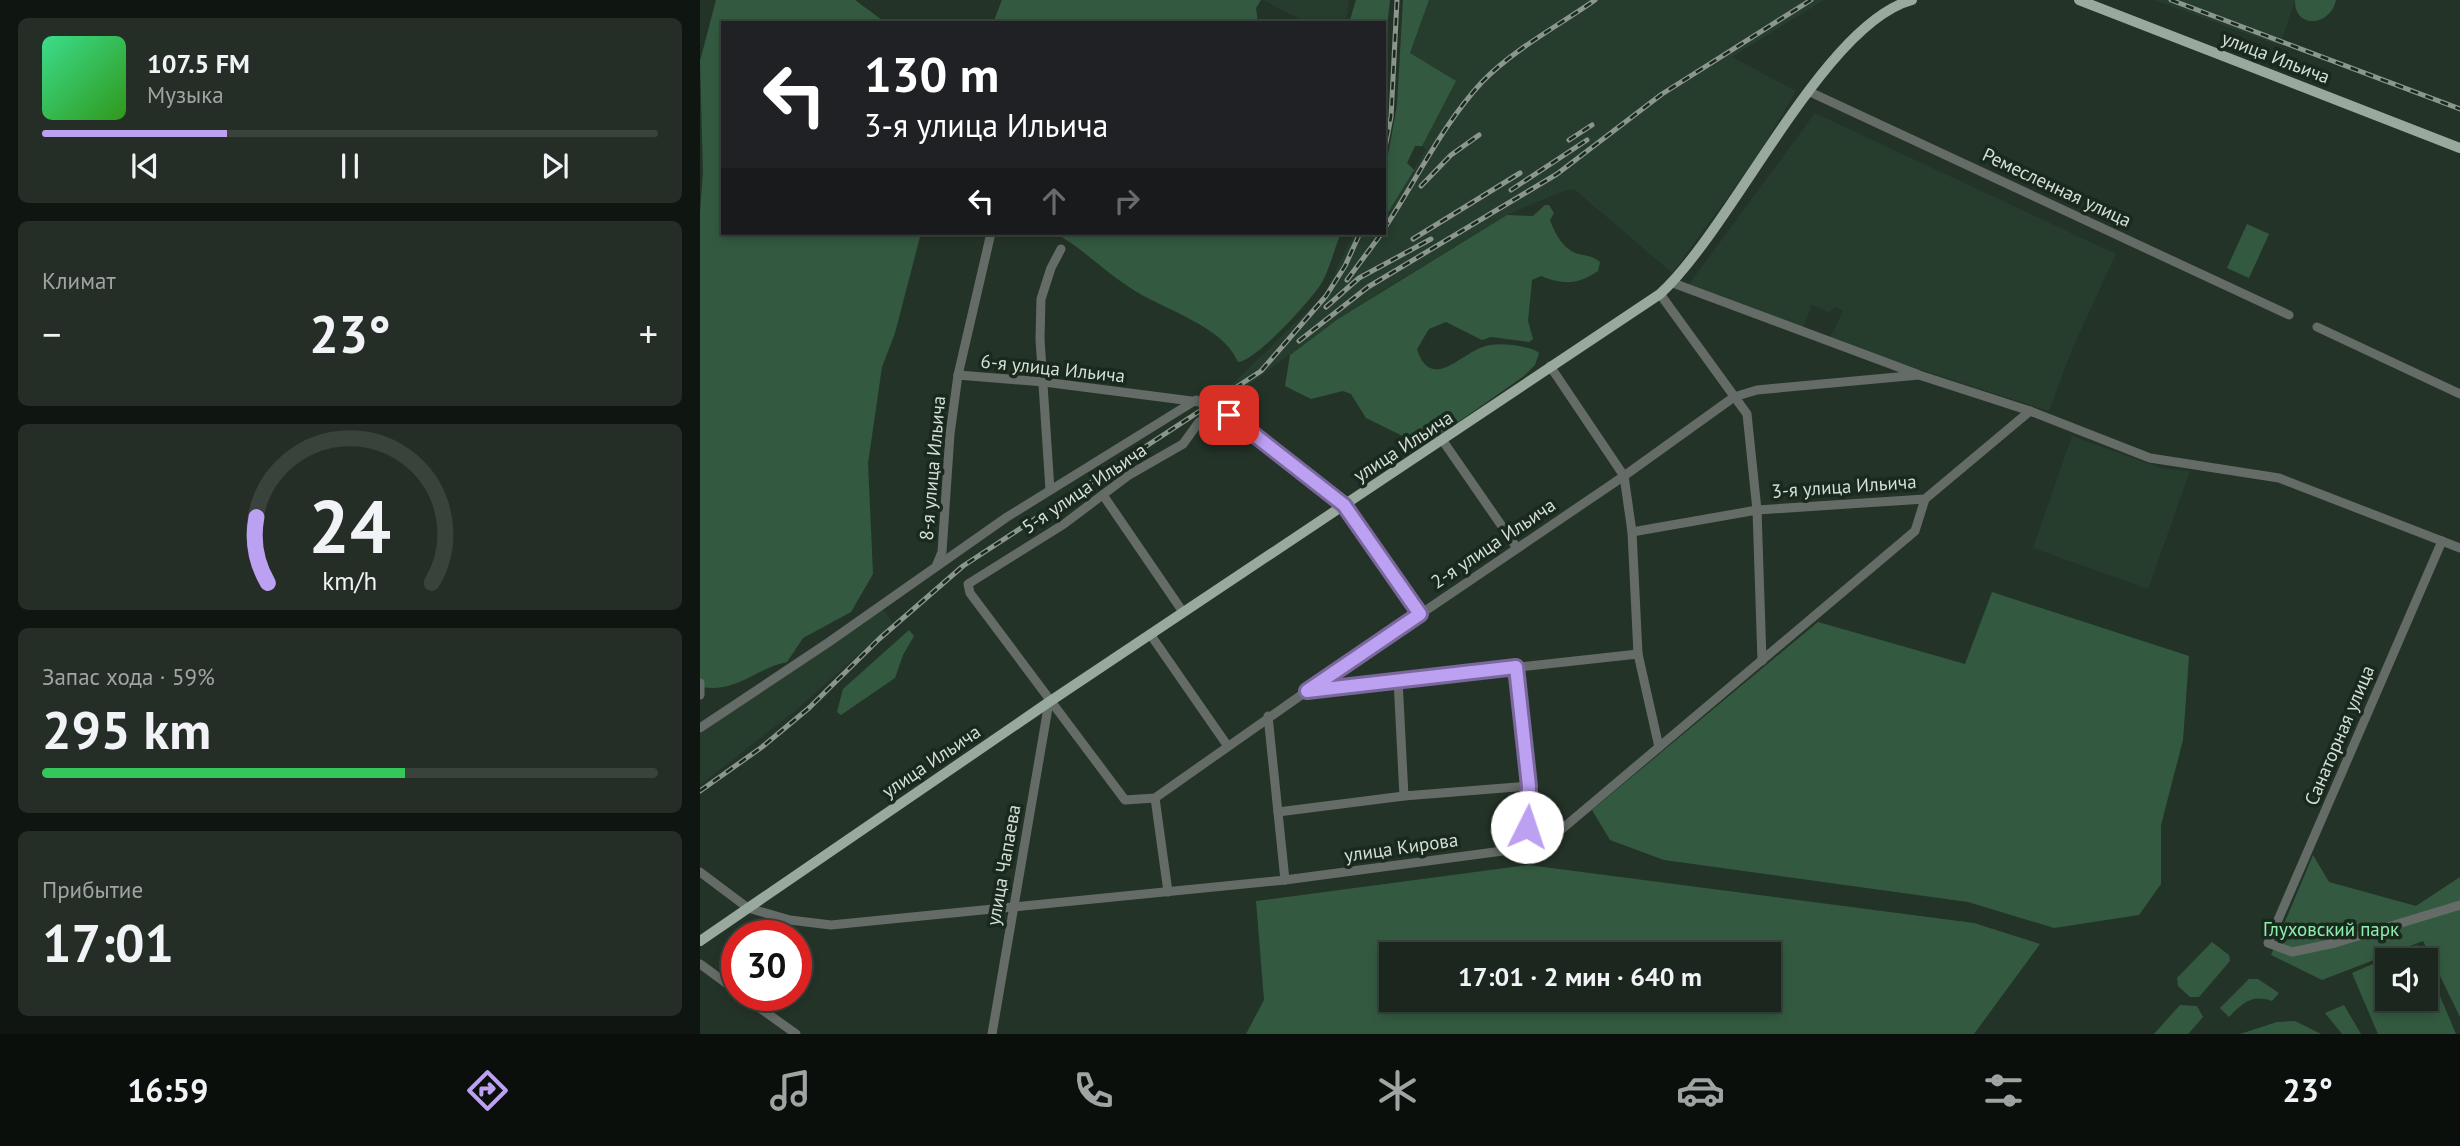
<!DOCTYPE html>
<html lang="ru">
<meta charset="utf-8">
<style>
body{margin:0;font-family:"PT Sans",sans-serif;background:#242e27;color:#f1f3f6;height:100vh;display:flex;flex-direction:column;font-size:26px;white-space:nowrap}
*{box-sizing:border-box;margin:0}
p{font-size:23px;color:#a0a5a4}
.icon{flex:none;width:38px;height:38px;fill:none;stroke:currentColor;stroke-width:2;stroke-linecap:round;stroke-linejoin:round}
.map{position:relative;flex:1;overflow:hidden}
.details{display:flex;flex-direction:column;gap:18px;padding:18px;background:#0f1510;width:700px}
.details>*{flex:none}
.banner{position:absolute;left:21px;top:21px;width:665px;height:214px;border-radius:0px;box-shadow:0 4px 10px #0003,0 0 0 2px #39433c;background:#202124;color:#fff;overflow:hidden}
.tools{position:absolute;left:1675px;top:948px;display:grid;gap:14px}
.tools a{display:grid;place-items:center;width:63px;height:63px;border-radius:0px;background:#1b261e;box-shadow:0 4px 10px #0003,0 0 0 2px #39433c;font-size:35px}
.speed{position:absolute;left:21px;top:920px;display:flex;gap:14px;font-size:35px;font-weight:700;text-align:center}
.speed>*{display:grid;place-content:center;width:91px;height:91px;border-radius:50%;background:#1b261e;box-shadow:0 4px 10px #0003,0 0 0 2px #39433c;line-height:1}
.speed .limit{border:10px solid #d22;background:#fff;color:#111}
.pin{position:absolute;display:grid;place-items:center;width:60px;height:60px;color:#fff;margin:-30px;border-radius:14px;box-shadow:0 4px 10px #0006}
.me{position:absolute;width:77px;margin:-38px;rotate:4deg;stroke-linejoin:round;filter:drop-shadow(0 0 5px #0008)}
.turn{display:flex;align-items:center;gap:24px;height:147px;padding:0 28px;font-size:32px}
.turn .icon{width:91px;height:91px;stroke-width:2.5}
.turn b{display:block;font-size:49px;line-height:60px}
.lanes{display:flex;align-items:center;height:66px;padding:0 28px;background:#0003;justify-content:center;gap:35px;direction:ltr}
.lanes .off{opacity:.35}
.big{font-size:52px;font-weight:700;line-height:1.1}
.details .card{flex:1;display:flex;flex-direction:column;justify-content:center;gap:10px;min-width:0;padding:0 24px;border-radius:10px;background:#242e27}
.details .dial{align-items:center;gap:0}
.dial svg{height:182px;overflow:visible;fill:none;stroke:#39433c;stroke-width:7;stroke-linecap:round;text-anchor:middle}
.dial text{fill:#f1f3f6;stroke:none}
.song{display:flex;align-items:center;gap:21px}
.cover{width:84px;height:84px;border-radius:10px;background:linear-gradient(135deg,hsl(150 70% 55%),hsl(110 70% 35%))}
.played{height:7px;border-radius:4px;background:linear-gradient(90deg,#bca0f2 30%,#39433c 30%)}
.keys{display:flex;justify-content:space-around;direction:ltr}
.heat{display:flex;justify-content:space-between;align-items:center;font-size:38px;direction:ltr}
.charge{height:10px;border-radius:5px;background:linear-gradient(90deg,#34c759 59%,#39433c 0)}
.trip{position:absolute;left:679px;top:942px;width:402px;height:70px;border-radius:0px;background:#1b261e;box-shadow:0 4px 10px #0003,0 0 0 2px #39433c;font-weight:700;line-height:70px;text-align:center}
.tab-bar{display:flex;height:112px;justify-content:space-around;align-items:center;background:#0b0f0c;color:#a0a5a4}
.tab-bar .icon{width:49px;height:49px}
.tab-bar .current{color:#bca0f2}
.tab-bar b{font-size:32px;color:#f1f3f6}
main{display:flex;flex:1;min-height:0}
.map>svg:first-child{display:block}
.built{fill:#263c2d}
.green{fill:#335a40;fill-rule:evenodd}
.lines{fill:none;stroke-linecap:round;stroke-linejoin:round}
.minor{stroke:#656c67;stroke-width:9}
.major{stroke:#9aa99d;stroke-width:10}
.rail-casing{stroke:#8b968d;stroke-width:5}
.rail{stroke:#1a291e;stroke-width:2.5;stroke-dasharray:8;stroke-linecap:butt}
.route-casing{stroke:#7a689d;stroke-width:18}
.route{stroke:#bca0f2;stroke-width:12}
.labels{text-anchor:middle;stroke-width:7;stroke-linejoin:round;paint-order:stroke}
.street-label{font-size:19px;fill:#d5ded7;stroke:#1a291e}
.park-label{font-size:19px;fill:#8eefad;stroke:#1a291e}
</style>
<main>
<section class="details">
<div class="card">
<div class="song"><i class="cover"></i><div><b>107.5 FM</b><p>Музыка</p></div></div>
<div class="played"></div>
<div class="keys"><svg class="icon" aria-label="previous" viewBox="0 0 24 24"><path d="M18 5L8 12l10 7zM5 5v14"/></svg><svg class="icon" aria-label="pause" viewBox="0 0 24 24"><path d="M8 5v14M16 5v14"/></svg><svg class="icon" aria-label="next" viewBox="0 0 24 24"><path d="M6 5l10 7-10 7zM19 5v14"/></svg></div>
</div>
<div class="card"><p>Климат</p>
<div class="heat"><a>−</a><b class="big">23°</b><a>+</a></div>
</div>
<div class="card dial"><svg viewBox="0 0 100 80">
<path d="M14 69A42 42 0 1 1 86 69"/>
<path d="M14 69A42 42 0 0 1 9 40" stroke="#bca0f2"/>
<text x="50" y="56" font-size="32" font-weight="700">24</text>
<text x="50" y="72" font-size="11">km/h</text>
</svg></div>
<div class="card"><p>Запас хода · 59%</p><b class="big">295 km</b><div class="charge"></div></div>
<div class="card"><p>Прибытие</p><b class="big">17:01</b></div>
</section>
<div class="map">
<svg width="1760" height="1034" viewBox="0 0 1760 1034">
<rect width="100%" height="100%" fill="#243328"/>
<!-- built -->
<g class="built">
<path d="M563,0H649L646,23H607Z"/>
<path d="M729,0H1124L1032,57L1096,91L1058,156L972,273L874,189L858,193L807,215L692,285L638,319L532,397L527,389L624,295L654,233H684V210L689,211L726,149L722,146L710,53Z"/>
<path d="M1454,0H1595L1580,46Z"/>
<path d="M1115,113L1416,254L1373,347L1349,411L1129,340L1143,311L1134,307L1130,313L1112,305L1103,327L989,284Z"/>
<path d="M1372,436L1461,468L1490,471L1448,589L1333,548Z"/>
<path d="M182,608L193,623L95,711L0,785V734Z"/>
</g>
<!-- green -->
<g class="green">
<path d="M16,0H155L186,23H23V233H221L195,333L182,367L168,463L173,574L151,612L103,638L87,662C54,669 37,693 2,687L0,683V212L3,172L0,61Z"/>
<path d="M302,0H561L556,8L558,23H293Z"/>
<path d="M656,0H690L684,51V23H649Z"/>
<path d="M703,0H729L710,53L756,81L722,146H715L707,163L714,170L689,211L684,210V177L697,105Z"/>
<path d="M1595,0H1636C1631,26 1594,30 1595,0Z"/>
<path d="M845,205H849L854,213L850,220C855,234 863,249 878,254C887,256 893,256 900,262L898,271C877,285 864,285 841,276L832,280L828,321L833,339L829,342L791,337L782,340L746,322L729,329L717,349C730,390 757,358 780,348C792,343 806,344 819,346C826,348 834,348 839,353L835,365L824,376L734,439L715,442L666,418L651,394L643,391L611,399L585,386L590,355L638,319L807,215L833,216Z"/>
<path d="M1547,224L1569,234L1549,278L1527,268Z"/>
<path d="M355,233H641C634,249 630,269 621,284C611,300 555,362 538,362C522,324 462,310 429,287C403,270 382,248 355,233Z"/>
<path d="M1292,592L1489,656L1483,740L1461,825V884L1439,915L1354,928L1268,902L964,860L910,840L892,810L1118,622L1265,664Z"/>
<path d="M209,630L214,636L203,655L195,678L141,715L137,712L143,689Z"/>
<path d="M1613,855L1629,882L1716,906L1760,877V1017L1723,941L1622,980L1571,955Z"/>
<path d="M828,865L1274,923L1340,944L1274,1034H546L564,1000L556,901ZM691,954H1069V999H691Z"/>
<path d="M1512,942L1529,955L1530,961L1499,997H1490L1478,986L1477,978Z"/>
<path d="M1717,945L1724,961H1687V999H1726V963L1756,1034H1678L1652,973Z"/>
<path d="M1549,979H1558L1579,993L1572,1001C1551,994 1543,1003 1529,1017L1520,1008Z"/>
<path d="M1480,1005L1497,1006L1503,1017L1488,1034H1454Z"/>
<path d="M1644,1005L1661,1034H1642L1625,1013Z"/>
<path d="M1595,1021L1621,1034H1540L1577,1022Z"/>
</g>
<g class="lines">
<!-- minor -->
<g class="minor">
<path d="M1110,92L1589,315"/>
<path d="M291,233L258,375L344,382L507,403"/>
<path d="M973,283L1217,374"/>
<path d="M960,294L1047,414L1057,510L1062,661"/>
<path d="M1617,327L1760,394"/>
<path d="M850,366L924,476L932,532L938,654L959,747"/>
<path d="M743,441L817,548"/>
<path d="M350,490L340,339L341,299L351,268L361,249"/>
<path d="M403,495L483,612"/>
<path d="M932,532L1057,510L1225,499L1330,411"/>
<path d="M1742,541L1568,943L1592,952L1635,943L1760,905"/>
<path d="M237,564L242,552L250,434L258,375"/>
<path d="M720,614L644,505L520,408L499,422L483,444L429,475L364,524L268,584L270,593L425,800L455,798L607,691L924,476L1034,397L1057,390L1219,375L1330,411L1450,458L1579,478L1760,548"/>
<path d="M450,634L527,745"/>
<path d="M816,667L829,786L825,848"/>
<path d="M698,680L704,796"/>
<path d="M0,683V695"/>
<path d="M609,690L938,654"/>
<path d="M568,716L585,880"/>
<path d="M0,728L129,642L307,517L496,400"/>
<path d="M455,798L468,892"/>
<path d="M578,812L704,796L829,786"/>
<path d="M0,872L48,908L90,920L131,925L585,880L825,848L856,834L1215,531L1225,499"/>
<path d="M0,964L37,991"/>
<path d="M43,996L96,1034"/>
<path d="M292,1034L349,702"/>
</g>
<!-- major -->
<g class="major">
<path d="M1379,0L1760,148"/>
<path d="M0,941L349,702L960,294C1034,226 1123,24 1212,0"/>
</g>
<defs>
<g id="rail">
<path d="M1471,0L1760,109"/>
<path d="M869,140L892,125"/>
<path d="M684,153L691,117L697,0"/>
<path d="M721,186L751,155L779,135"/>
<path d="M811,190L887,140"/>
<path d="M684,229C716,181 742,125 782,82C814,49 858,26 895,0"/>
<path d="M713,239L820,173"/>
<path d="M647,280L682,233"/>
<path d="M626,307L659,278L731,239"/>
<path d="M599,341L668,287L857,174L962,94L1111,0"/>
<path d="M0,791L62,747L109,708L179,639L263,566L561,371L626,296L645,266L660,233"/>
</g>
</defs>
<!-- rail casing -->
<use href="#rail" class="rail-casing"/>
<!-- rail -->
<use href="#rail" class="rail"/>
</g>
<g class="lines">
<defs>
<path id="route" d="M529,415L644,505L720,614L607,691L816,667L829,786L827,827"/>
</defs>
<!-- route casing -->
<use href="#route" class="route-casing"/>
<!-- route -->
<use href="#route" class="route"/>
</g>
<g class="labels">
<!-- street labels -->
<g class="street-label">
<text transform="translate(1576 57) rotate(21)" y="7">улица Ильича</text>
<text transform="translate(1357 187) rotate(25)" y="7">Ремесленная улица</text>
<text transform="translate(353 368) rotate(6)" y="7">6-я улица Ильича</text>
<text transform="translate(703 446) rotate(-33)" y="7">улица Ильича</text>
<text transform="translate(232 468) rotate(-85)" y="7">8-я улица Ильича</text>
<text transform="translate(1144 486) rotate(-4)" y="7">3-я улица Ильича</text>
<text transform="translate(384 488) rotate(-34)" y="7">5-я улица Ильича</text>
<text transform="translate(793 543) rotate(-34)" y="7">2-я улица Ильича</text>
<text transform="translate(1639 735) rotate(-67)" y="7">Санаторная улица</text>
<text transform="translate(231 761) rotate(-34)" y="7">улица Ильича</text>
<text transform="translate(701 847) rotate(-8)" y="7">улица Кирова</text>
<text transform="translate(303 865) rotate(-80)" y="7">улица Чапаева</text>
</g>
<!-- park labels -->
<g class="park-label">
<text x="1631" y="936">Глуховский парк</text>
</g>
</g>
</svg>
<div class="tools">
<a><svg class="icon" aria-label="sound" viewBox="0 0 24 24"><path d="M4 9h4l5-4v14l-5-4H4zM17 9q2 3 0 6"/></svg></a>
</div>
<div class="speed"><div class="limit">30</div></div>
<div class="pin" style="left:529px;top:415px;background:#d93025"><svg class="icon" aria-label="arrive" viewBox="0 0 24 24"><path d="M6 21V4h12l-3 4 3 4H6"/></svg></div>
<svg class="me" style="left:827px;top:827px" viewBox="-20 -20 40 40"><circle r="19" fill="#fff"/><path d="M0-13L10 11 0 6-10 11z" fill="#bca0f2"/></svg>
<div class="trip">17:01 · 2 мин · 640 m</div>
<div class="banner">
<div class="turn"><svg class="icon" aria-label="left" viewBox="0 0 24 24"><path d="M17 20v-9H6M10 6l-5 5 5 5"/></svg><div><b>130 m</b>3-я улица Ильича</div></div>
<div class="lanes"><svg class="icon" aria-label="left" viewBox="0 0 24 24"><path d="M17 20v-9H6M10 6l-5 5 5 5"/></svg><svg class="icon off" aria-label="ahead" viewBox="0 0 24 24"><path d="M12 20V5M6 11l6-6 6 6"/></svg><svg class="icon off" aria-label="right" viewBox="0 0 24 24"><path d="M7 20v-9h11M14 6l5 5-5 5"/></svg></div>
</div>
</div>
</main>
<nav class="tab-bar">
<b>16:59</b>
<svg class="icon current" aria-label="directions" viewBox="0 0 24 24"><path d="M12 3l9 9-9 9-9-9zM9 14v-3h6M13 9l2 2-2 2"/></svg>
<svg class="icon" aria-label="music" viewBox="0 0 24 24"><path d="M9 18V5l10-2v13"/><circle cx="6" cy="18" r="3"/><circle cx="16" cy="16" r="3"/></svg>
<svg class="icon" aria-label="phone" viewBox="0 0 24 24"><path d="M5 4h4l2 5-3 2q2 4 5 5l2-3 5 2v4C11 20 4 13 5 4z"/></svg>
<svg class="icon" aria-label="climate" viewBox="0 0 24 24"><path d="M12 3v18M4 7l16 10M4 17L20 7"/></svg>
<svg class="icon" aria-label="car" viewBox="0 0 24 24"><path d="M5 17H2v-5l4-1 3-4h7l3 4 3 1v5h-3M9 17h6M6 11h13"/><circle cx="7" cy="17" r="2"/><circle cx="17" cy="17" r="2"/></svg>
<svg class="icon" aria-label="filters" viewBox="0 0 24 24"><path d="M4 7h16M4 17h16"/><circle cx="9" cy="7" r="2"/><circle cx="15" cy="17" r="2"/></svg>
<b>23°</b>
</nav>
